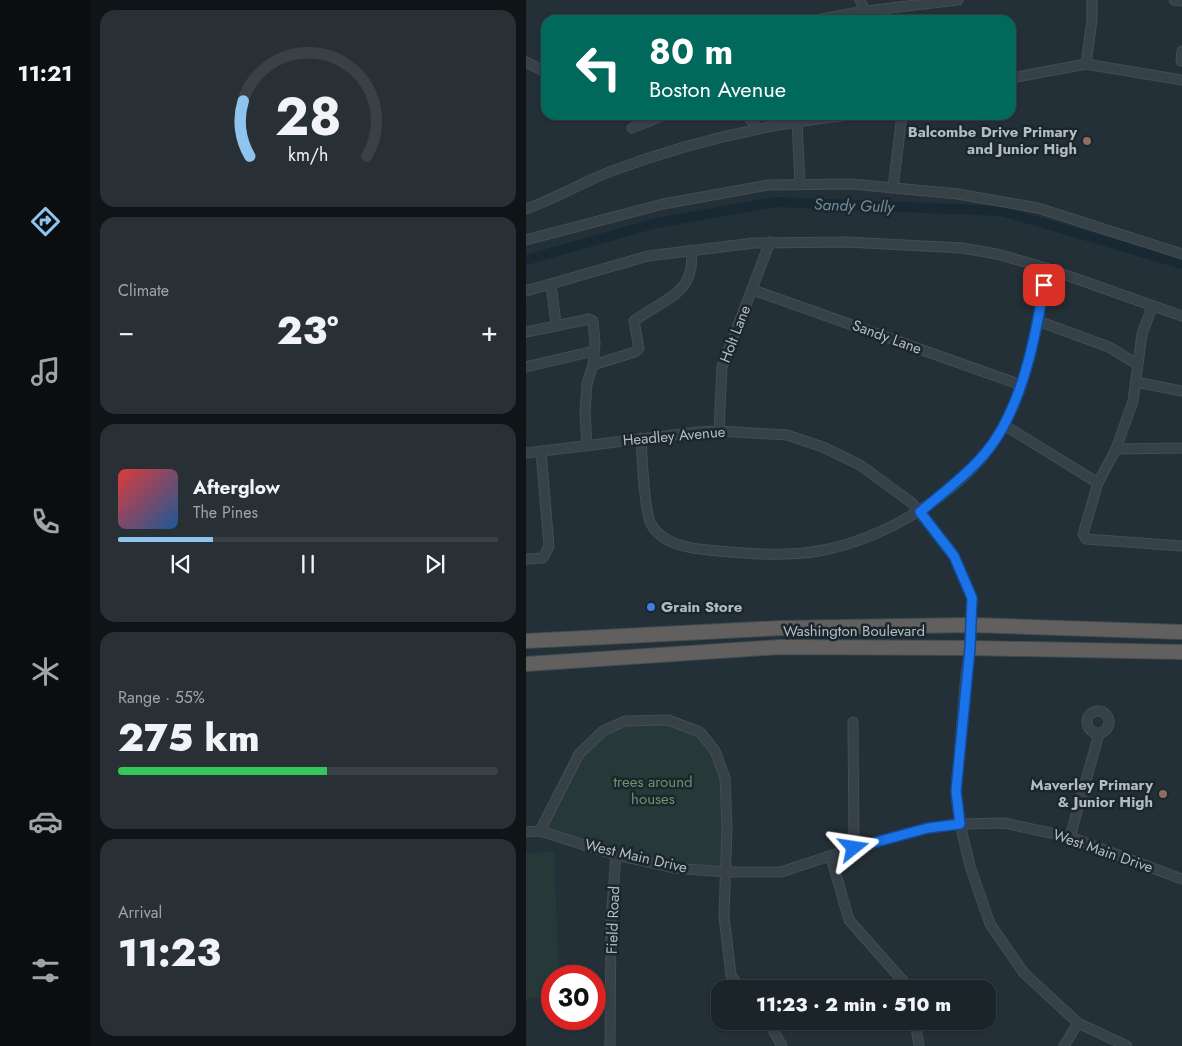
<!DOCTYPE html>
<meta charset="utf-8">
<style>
body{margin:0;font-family:Jost,sans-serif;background:#283035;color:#f1f3f6;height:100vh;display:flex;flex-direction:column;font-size:19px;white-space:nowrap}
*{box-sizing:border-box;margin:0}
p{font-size:16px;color:#a0a4a8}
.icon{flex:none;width:28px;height:28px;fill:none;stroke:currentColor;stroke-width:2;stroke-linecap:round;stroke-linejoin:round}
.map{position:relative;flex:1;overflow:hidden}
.drawer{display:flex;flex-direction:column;gap:10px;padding:10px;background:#0f1417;width:436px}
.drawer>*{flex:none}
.hud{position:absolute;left:15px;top:15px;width:475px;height:105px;border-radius:15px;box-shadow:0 1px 4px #0004,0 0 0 1px #394146;background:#00695c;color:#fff;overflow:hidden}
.speed{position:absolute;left:15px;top:965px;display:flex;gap:10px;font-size:25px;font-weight:700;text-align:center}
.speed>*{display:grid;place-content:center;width:65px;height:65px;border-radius:50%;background:#1b2429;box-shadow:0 1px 4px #0004,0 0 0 1px #394146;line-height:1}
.speed .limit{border:8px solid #d22;background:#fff;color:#111}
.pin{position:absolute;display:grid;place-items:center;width:42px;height:42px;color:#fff;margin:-21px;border-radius:10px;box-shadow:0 2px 8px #0006}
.me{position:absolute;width:55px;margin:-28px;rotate:75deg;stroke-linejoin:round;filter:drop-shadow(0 0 4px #0008)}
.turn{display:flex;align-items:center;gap:18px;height:105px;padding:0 25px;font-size:22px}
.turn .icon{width:65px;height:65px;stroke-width:2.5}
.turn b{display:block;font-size:35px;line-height:42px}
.big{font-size:38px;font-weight:800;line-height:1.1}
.drawer .tile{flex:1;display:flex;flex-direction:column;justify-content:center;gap:8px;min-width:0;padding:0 18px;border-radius:15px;background:#283035}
.drawer .dial{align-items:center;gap:0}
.dial svg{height:130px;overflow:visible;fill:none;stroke:#394146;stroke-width:7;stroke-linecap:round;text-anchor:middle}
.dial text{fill:#f1f3f6;stroke:none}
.song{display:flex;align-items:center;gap:15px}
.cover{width:60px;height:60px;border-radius:8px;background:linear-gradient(135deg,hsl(0 70% 55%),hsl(210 70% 35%))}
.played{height:5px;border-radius:2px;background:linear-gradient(90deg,#8ec4ed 25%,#394146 25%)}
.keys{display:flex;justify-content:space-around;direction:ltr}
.heat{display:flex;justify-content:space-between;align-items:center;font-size:28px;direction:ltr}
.charge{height:8px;border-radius:4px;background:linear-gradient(90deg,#34c759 55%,#394146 0)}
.trip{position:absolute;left:185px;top:980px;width:285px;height:50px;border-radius:15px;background:#1b2429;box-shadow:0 1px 4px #0004,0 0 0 1px #394146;font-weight:800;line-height:50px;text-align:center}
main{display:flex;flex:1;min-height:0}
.tabs{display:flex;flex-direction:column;width:90px;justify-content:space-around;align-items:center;background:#0b0e10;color:#a0a4a8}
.tabs .icon{width:35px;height:35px}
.tabs .current{color:#8ec4ed}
.tabs b{font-size:22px;color:#f1f3f6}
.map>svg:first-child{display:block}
.green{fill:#263837}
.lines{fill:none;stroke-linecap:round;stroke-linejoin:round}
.canal{stroke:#182934;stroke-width:10}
.minor-casing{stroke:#434d54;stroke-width:11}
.trunk-casing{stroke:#424c53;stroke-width:16}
.minor{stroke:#374148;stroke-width:9}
.trunk{stroke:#61605e;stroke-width:14}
.route-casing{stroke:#114b97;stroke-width:12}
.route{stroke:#1a73e8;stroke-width:9}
.education-dot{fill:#8d6e63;stroke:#1c262d;stroke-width:2}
.shop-dot{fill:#3f7fe0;stroke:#1c262d;stroke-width:2}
.labels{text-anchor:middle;stroke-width:5;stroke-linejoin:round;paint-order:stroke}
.poi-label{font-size:15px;font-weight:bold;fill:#b2bcc4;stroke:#1c262d;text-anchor:end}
.street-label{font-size:15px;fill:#b2bcc4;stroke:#1c262d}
.park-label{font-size:15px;fill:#6c936d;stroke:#1c262d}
.water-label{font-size:16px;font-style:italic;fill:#6e8da0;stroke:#1c262d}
</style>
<main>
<nav class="tabs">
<b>11:21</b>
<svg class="icon current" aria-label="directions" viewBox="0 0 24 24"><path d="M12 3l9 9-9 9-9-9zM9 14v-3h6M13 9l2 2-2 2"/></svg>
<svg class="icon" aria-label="music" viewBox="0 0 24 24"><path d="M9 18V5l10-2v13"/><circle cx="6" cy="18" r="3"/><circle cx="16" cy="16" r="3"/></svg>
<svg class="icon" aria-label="phone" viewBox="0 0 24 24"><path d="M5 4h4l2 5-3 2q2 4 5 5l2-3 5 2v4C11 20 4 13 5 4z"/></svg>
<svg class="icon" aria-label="climate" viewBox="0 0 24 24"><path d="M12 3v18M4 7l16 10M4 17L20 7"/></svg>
<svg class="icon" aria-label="car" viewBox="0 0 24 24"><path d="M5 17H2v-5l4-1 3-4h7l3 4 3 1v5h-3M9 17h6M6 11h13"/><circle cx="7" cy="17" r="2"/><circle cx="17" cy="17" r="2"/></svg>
<svg class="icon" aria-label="filters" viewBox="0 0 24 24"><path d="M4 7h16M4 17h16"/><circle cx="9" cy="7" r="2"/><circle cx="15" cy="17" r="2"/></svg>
</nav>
<section class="drawer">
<div class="tile dial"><svg viewBox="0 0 100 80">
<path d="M14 69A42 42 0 1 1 86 69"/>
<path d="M14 69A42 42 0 0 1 10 35" stroke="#8ec4ed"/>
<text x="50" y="56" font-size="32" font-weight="700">28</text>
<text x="50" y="72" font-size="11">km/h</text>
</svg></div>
<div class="tile"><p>Climate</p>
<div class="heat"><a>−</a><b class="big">23°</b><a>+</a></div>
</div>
<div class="tile">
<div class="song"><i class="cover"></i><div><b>Afterglow</b><p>The Pines</p></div></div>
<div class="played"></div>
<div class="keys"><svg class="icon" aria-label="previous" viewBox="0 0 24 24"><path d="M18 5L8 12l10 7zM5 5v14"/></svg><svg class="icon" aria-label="pause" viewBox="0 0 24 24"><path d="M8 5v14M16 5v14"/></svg><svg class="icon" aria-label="next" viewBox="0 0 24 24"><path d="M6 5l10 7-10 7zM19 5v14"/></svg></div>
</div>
<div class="tile"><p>Range · 55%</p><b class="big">275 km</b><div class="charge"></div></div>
<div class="tile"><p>Arrival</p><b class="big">11:23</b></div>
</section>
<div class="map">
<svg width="656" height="1046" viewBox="0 0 656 1046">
<rect width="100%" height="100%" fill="#243037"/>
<!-- green -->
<g class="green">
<path d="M142,720L174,732L199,778L196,870L148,868L14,831C32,795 54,730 99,721C112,719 128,721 142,720Z"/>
<path d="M28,852L33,976H26V998H0V853Z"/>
</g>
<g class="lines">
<!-- canal -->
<path class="canal" d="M0,260L130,223L250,202L476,211L656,264"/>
<defs>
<g id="minor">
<path d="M334,0L339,11"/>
<path d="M648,0L656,1"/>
<path d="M290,20L339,11L432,0"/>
<path d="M655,61L656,51"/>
<path d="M0,62L20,72"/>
<path d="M560,64L566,20V0"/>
<path d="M485,78L560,64L656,80"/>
<path d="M221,115L231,128"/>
<path d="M271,121L274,184"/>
<path d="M106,128L139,115"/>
<path d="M367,188L376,115"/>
<path d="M0,209C29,199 55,183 83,172C162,142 240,124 323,115"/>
<path d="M0,240L137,204L242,185L326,184L432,194L512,208L656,254"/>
<path d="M25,284L30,324"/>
<path d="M227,290L495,385"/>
<path d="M0,291L122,256L228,243L321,242L436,248L471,254L520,268L656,316"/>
<path d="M626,307L616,334L607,401L590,449L572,483L557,534L560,539L656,546"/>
<path d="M512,321L583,347L611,364"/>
<path d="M0,332L63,319L67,321L69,343L67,365L61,384L59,412L61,445"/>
<path d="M67,365L109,352L113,348L108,321C137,299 171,294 165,250"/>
<path d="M0,367L68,351"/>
<path d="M610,382L656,391"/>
<path d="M478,425L572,483"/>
<path d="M193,431L196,367L244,242"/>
<path d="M115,438C116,454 118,512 125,524C138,547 169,549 192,551C226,554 263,557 298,550C356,538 416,503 455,459C499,408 511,332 520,268"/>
<path d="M590,449L656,448"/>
<path d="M0,453L172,432L193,431L261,435L297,447L334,465L386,503L428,556L446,598L444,648L440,674L430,791L434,824L444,866L464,924L498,973L552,1023L601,1046"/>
<path d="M0,559L17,558L23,546L15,451"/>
<circle cx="572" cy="722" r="11"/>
<path d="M327,722L328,848"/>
<path d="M14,831L53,754L77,731L99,721L142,720L174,732L189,751L199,778L201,828L198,916L205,975L214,989"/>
<path d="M0,832L14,831L90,855L148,868L200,872H255L328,848L402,828L434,824L478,823L544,837L656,879"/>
<path d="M544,837L573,734"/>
<path d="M305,857L323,920L377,981L379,989"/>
<path d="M242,1021L256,1046"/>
<path d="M389,1021L393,1046"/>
<path d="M84,1046L85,920L90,855"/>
<path d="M538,1046L552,1023"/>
</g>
<g id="trunk">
<path d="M0,641L255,628L446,625L656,632"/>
<path d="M0,664L254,647L444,648L656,652"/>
</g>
</defs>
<!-- minor casing -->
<use href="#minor" class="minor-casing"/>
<!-- trunk casing -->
<use href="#trunk" class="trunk-casing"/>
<!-- minor -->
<use href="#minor" class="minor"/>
<!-- trunk -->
<use href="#trunk" class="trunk"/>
</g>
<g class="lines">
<defs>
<path id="route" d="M328,848L402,828L434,824L430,791L444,648L446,598L428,556L394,512C414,495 436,479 454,459C494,417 509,341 518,285"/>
</defs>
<!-- route casing -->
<use href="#route" class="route-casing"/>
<!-- route -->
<use href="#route" class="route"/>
</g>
<!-- markers -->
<g class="education-dot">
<circle cx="561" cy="141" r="5"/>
<circle cx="637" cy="794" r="5"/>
</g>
<circle class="shop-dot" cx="125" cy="607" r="5"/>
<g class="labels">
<!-- poi labels -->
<g class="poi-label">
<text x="551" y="137">Balcombe Drive Primary<tspan x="551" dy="17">and Junior High</tspan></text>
<text x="135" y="612" text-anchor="start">Grain Store</text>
<text x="627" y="790">Maverley Primary<tspan x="627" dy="17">&amp; Junior High</tspan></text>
</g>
<!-- street labels -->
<g class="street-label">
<text transform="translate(209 334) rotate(-69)" y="5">Holt Lane</text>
<text transform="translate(361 337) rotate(20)" y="5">Sandy Lane</text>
<text transform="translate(148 436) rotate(-5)" y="5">Headley Avenue</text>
<text x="328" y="636">Washington Boulevard</text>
<text transform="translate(577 851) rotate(19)" y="5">West Main Drive</text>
<text transform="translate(110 856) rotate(13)" y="5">West Main Drive</text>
<text transform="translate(87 920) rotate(-88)" y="5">Field Road</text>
</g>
<!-- park labels -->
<g class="park-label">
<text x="127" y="787">trees around<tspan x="127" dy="17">houses</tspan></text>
</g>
<!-- water labels -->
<g class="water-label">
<text transform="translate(328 205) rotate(2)" y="6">Sandy Gully</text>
</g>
</g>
</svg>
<div class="speed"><div class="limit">30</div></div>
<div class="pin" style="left:518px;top:285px;background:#d93025"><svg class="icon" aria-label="arrive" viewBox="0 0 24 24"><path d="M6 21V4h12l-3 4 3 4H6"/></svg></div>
<svg class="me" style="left:328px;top:848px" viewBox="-20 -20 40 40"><path d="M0-17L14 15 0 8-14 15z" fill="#1a73e8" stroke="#fff" stroke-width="4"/></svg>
<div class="trip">11:23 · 2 min · 510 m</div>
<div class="hud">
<div class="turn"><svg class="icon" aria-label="left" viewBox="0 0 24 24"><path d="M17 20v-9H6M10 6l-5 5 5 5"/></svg><div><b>80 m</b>Boston Avenue</div></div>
</div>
</div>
</main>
